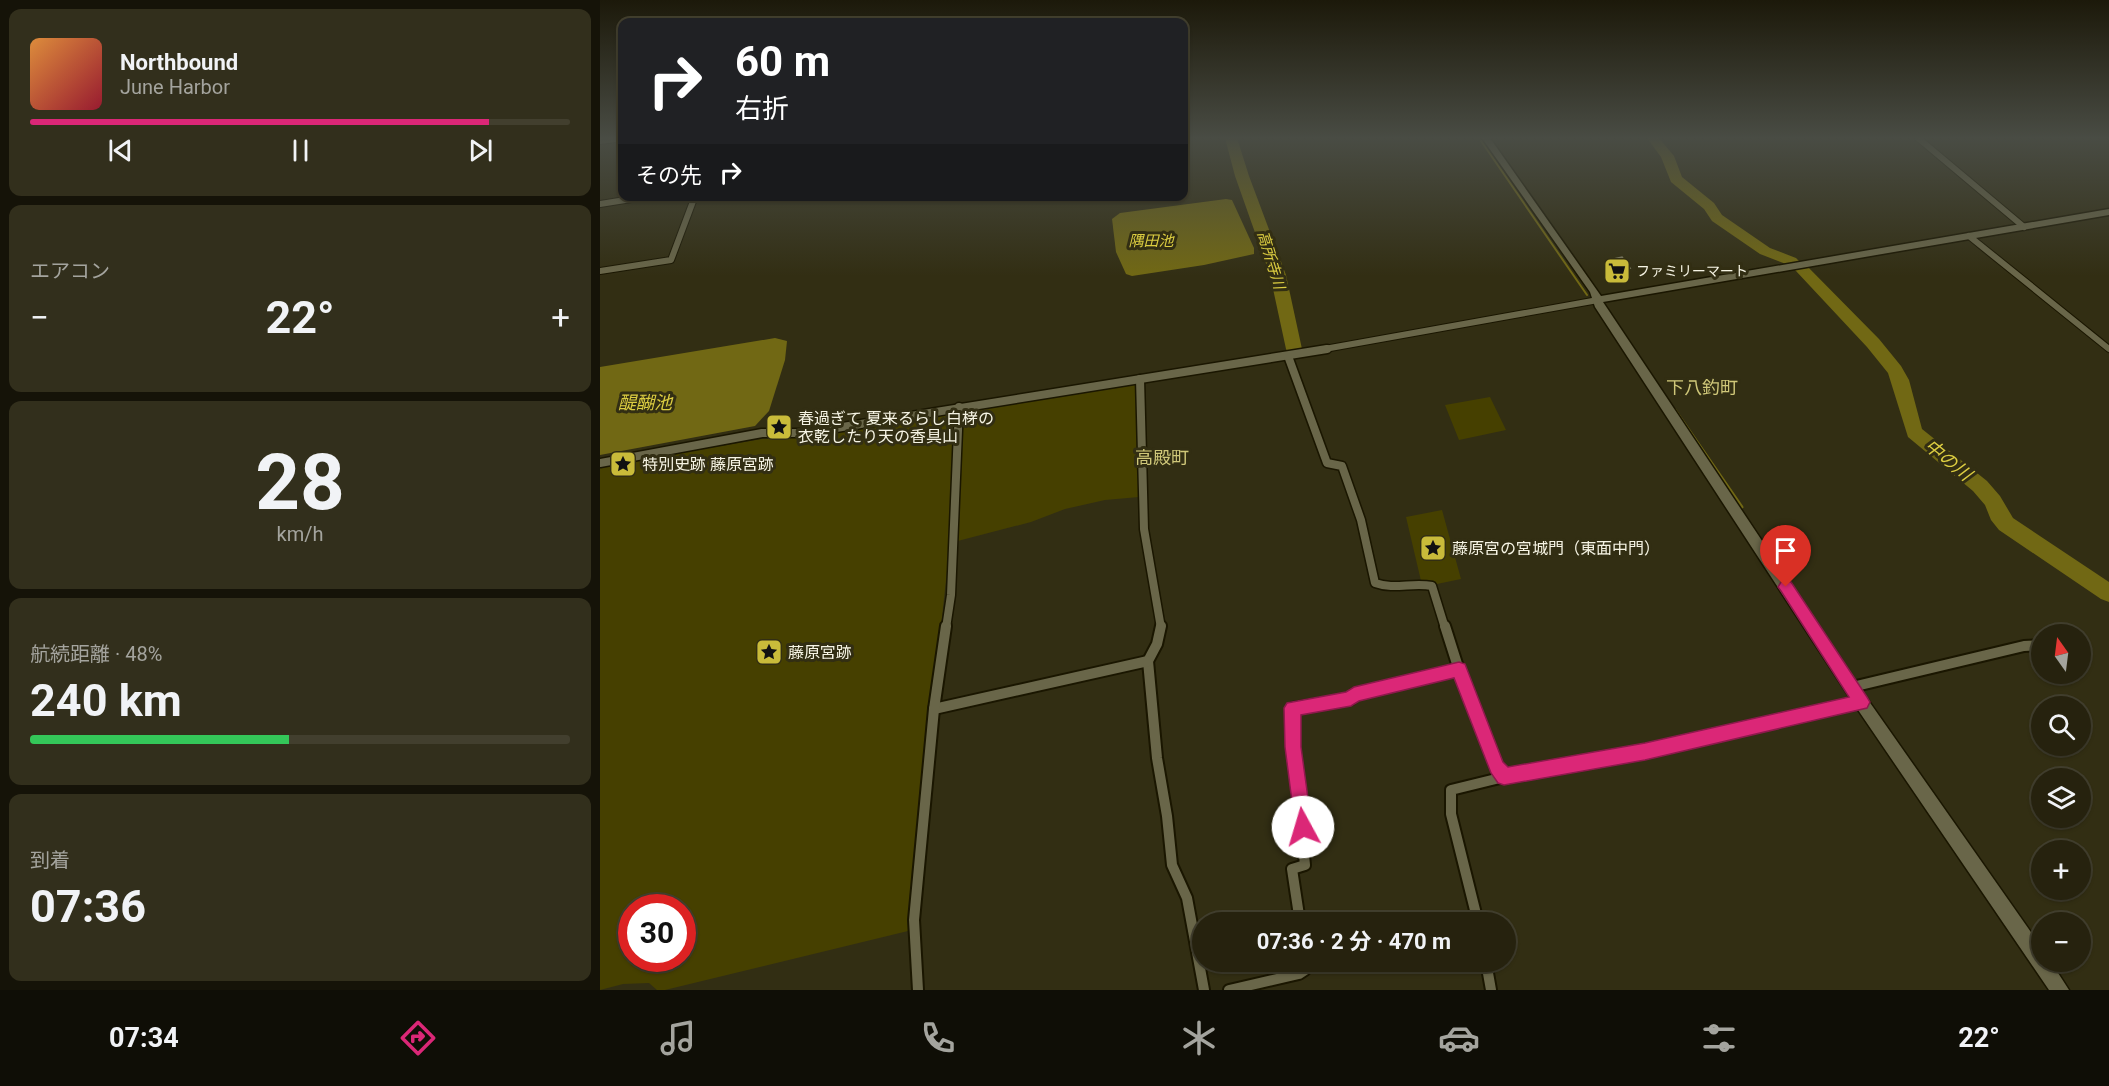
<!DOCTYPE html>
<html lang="ja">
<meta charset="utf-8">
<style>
body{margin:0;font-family:Roboto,"Noto Sans JP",sans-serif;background:#322f1c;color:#f1f3f6;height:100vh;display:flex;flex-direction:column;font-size:22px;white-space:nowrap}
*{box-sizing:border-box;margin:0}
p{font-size:20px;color:#a4a49e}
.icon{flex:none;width:33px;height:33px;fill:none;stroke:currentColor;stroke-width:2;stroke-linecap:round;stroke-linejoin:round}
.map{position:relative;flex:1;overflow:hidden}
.side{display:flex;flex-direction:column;gap:9px;padding:9px;background:#151308;width:600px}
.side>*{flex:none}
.top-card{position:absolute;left:18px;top:18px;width:570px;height:183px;border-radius:12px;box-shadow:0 2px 4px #0004,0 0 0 2px #423f2e;background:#202124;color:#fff;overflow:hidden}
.needle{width:39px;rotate:346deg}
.fabs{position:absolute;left:1431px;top:624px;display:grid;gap:12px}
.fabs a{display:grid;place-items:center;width:60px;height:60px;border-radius:50%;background:#26220e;box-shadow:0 2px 4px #0004,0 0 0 2px #423f2e;font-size:30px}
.speed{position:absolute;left:18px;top:894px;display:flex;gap:12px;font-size:30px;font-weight:700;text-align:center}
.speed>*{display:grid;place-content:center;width:78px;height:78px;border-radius:50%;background:#26220e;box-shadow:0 2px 4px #0004,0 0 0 2px #423f2e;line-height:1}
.speed .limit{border:9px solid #d22;background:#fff;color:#111}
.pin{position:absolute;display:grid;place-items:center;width:51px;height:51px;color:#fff;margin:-62px -26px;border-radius:50% 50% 50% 0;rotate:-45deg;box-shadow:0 0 6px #0007}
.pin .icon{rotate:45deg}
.me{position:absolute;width:66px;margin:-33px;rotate:354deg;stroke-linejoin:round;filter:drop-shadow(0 0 4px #0008)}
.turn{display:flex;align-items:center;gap:21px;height:126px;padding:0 18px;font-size:27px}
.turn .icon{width:78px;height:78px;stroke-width:2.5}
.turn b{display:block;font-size:42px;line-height:51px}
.then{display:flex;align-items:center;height:57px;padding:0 18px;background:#0003;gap:12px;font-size:22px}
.big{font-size:45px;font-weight:700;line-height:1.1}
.side .tile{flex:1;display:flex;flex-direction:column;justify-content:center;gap:9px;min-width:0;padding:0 21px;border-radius:12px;background:#322f1c}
.side .dial{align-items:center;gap:0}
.dial b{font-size:78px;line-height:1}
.song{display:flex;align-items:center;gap:18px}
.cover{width:72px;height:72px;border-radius:9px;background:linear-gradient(135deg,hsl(30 70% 55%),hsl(350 70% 35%))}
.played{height:6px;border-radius:3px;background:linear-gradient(90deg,#db2777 85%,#423f2e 85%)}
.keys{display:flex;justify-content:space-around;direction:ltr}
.heat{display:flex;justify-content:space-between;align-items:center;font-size:33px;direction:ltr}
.charge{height:9px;border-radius:4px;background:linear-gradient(90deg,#34c759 48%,#423f2e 0)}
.trip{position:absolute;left:592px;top:912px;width:324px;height:60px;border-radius:30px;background:#26220e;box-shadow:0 2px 4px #0004,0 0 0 2px #423f2e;font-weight:700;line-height:60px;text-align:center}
.dock{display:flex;height:96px;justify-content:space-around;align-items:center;background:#0f0e06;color:#a4a49e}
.dock .icon{width:42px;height:42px}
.dock .active{color:#db2777}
.dock b{font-size:27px;color:#f1f3f6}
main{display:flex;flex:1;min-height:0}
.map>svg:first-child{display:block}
.green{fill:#464000;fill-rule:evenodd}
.water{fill:#716814}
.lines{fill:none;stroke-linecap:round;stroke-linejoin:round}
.stream-far1{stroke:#716814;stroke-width:2}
.stream{stroke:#716814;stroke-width:3}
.river{fill:#716814;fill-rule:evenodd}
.street-far2-casing{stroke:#1a1600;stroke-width:8}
.street-far1-casing{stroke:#1a1600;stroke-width:11}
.street-casing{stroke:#1a1600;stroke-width:14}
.secondary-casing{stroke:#1a1600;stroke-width:3}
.street-far2{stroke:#696649;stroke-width:6}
.street-far1{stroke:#696649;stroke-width:8}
.street{stroke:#696649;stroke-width:10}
.secondary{fill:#696649;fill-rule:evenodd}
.wall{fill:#524f34}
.building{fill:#646147;stroke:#7b7860;stroke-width:1.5}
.route{fill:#db2777;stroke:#8e194d;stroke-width:1.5}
.labels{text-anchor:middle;stroke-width:6;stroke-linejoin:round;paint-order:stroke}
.far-poi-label{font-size:14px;fill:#f6f4e4;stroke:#322e13;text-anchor:start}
.far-water-label{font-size:15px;font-style:italic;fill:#dccd41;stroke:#322e13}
.poi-label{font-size:16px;fill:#f6f4e4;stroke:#322e13;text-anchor:start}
.neighbourhood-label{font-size:18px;fill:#cfc779;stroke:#322e13}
.water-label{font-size:18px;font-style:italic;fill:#dccd41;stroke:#322e13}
</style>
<main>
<section class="side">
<div class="tile">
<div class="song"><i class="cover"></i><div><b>Northbound</b><p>June Harbor</p></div></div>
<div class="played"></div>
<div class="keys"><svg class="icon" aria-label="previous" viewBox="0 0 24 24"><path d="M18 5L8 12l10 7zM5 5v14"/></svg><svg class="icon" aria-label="pause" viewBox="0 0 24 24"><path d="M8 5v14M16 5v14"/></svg><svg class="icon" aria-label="next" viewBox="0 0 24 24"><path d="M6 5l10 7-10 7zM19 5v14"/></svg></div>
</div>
<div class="tile"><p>エアコン</p>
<div class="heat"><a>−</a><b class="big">22°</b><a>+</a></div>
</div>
<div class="tile dial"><b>28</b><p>km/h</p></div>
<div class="tile"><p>航続距離 · 48%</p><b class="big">240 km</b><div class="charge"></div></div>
<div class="tile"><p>到着</p><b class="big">07:36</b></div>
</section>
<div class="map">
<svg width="1509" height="990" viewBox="0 0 1509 990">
<rect width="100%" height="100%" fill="#322e13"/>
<!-- green -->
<g class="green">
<path d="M533,384L537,386L539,497L505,500L465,509L431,522L350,543L308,931L65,990H57L49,983L23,984L0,990V466L162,439L200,437ZM32,908H82V958H32Z"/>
<path d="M890,397L906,430L859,440L845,405Z"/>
<path d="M842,510L861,579L837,584L832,581H821L806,517Z"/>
</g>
<!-- water -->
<g class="water">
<path d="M626,199L632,200L654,248V254L604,265L532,276L526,274L516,252L512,219L520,213Z"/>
<path d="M175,338L187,341L185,360L169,411L155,426L0,455V367Z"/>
</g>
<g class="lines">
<!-- stream-far1 -->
<path class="stream-far1" d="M879,138L987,295"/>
<!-- stream -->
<path class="stream" d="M1075,410L1142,507"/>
<!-- river -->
<g class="river">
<path d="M625,138H637L649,176L686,275L702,349L700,353H688L686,349L670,275L635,176Z"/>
<path d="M1047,138H1059L1074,156L1082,177L1114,203L1122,215L1170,248L1196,258L1199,261L1196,264H1186L1160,254L1112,221L1104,209L1071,182L1061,157Z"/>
<path d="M1201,263L1206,265L1279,339L1301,366L1309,380L1322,429L1387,481L1400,496L1413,518L1509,582V602L1501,599L1399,530L1391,520L1385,505L1373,491L1308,437L1288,373L1267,347L1196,271L1193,268Z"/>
</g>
<defs>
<g id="street-far2">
<path d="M1318,138L1424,227"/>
<path d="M0,141L22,138"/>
<path d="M0,204L50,196"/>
<path d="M1369,236L1509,349"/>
<path d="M0,271L71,260L95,196"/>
<path d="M719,350L998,300"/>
</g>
<g id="street-far1">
<path d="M688,356L727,463L742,466L761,520L775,583C794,590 813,582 832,586L845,628"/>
<path d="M540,379L544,529L561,628"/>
<path d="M0,463L162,433H205L727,349"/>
<path d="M346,628L351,595L359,407"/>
</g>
<g id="street">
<path d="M561,626L557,644L548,661L557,758L567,816L572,865L587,898L604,990"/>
<path d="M845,626L859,670L897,767L904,777"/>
<path d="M1252,687L1424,646L1442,645"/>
<path d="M334,709L548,661"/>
<path d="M700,922L692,869L705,865L693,747V708L751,699L754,694L859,670"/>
<path d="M878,922L851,814V790L904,777L1045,751L1261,702"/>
<path d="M886,962L891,990"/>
<path d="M318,990L314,920L334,709L346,626"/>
<path d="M629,990L699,974L705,970L706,962"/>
</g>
<path id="secondary" d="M882,138H890L1001,296L1509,209V215L1003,302L1266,697L1442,948V962H1451L1469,990H1449L1256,707L995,307L990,292Z"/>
</defs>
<!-- street-far2 casing -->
<use href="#street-far2" class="street-far2-casing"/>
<!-- street-far1 casing -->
<use href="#street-far1" class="street-far1-casing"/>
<!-- street casing -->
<use href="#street" class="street-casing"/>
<!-- secondary casing -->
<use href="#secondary" class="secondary-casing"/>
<!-- street-far2 -->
<use href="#street-far2" class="street-far2"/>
<!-- street-far1 -->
<use href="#street-far1" class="street-far1"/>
<!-- street -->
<use href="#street" class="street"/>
<!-- secondary -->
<use href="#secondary" class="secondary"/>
</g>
<!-- wall -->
<path class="wall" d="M1009,260L1030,268L1027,276L1014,277L1007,267Z"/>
<!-- building -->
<path class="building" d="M1022,257L1030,268L1016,269L1009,260Z"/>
<!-- sky -->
<linearGradient id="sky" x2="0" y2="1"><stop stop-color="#1c190a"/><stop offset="0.5" stop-color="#494c44"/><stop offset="1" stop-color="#494c44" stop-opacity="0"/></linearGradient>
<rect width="1509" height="276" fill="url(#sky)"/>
<!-- route -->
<path class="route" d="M1186,581L1191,582L1267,697L1270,702L1267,708L1045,760L904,785L898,783L891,773L854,678L759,701L751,706L701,715V747L712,827L709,833L703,836L696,833L685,747L684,708L687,703L746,692L754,687L859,662L865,664L903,762L908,767L1045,743L1249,697L1181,591L1178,587L1181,582Z"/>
<!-- icons -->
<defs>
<symbol id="supermarket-square" viewBox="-11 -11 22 22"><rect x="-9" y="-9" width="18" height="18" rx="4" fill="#c9bb3a" stroke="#322e13"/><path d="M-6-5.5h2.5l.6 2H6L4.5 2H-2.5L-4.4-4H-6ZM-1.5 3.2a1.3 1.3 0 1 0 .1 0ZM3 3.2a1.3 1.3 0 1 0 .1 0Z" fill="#111"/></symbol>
<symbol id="sight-square" viewBox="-11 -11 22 22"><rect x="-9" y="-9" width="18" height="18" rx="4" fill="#c9bb3a" stroke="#322e13"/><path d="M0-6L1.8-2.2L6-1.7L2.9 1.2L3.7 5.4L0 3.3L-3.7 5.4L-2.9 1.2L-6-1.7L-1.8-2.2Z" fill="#111"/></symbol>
</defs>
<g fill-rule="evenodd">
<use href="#supermarket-square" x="1002" y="256" width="30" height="30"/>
<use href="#sight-square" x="164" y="412" width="30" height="30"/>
<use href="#sight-square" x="8" y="449" width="30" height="30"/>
<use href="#sight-square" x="818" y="533" width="30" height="30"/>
<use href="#sight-square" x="154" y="637" width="30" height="30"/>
</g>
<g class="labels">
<!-- far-poi labels -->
<g class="far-poi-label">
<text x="1036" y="276">ファミリーマート</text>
</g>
<!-- far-water labels -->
<g class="far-water-label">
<text x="551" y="246">隅田池</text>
<text transform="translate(671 260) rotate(73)" y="5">高所寺川</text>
</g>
<!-- poi labels -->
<g class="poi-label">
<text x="198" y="424">春過ぎて 夏来るらし白𣑥の<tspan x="198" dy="18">衣乾したり天の香具山</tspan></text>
<text x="42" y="470">特別史跡 藤原宮跡</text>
<text x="852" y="554">藤原宮の宮城門（東面中門）</text>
<text x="188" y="658">藤原宮跡</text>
</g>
<!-- neighbourhood labels -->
<g class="neighbourhood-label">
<text x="1102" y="394">下八釣町</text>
<text x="562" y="464">高殿町</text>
</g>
<!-- water labels -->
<g class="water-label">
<text x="45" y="409">醍醐池</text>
<text transform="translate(1348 460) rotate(39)" y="6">中の川</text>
</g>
</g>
</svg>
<div class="fabs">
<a><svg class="needle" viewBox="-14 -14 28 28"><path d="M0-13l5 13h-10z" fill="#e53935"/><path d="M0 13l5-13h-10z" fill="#a4a49e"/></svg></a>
<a><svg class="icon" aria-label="search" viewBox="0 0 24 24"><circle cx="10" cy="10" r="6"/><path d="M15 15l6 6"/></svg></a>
<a><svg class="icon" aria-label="layers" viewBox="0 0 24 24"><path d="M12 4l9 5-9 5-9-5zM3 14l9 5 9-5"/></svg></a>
<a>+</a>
<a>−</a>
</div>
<div class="speed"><div class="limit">30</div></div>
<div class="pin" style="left:1186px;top:587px;background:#d93025"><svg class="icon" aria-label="arrive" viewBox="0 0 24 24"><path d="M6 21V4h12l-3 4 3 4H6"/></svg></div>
<svg class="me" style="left:703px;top:827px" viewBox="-20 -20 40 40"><circle r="19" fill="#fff"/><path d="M0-13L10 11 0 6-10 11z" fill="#db2777"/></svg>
<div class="trip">07:36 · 2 分 · 470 m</div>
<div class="top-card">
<div class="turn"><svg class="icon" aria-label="right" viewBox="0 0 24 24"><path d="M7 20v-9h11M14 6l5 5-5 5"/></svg><div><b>60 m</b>右折</div></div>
<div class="then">その先<svg class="icon" aria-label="right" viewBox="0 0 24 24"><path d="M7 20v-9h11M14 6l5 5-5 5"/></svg></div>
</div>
</div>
</main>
<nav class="dock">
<b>07:34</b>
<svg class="icon active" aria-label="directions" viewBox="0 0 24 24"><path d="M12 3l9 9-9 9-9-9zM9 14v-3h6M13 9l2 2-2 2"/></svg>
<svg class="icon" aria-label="music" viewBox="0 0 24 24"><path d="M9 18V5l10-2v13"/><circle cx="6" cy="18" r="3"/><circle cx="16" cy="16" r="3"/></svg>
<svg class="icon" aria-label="phone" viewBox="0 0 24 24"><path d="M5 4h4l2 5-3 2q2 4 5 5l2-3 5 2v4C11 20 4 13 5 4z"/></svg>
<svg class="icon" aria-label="climate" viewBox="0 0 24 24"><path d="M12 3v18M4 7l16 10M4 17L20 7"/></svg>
<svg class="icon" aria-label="car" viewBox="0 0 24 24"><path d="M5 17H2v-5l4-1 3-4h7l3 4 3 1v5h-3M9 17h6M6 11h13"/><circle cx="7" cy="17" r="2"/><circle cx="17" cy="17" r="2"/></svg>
<svg class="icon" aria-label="filters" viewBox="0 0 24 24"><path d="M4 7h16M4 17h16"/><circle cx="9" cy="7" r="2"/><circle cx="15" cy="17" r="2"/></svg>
<b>22°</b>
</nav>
